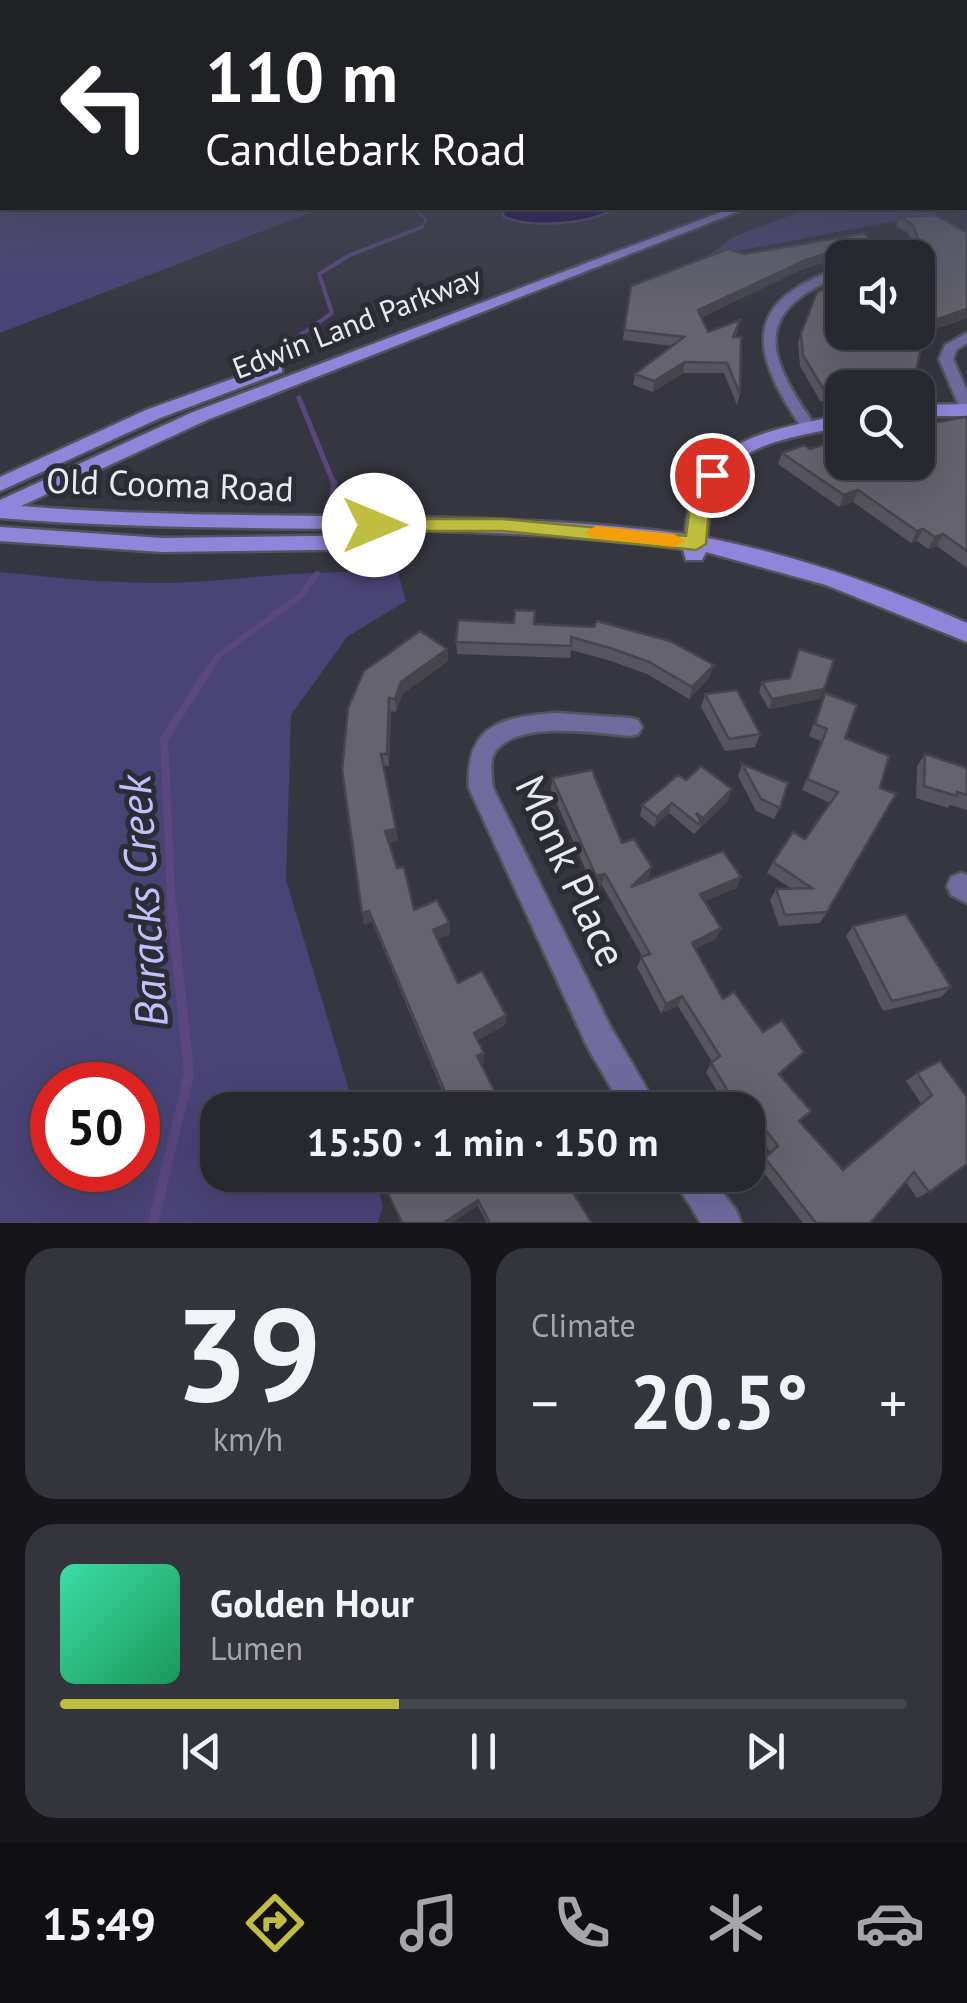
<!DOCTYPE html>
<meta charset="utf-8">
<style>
body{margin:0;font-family:"PT Sans",sans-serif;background:#34343c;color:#f1f3f6;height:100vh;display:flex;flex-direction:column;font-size:38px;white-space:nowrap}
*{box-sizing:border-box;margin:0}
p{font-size:32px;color:#a5a6ab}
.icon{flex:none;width:55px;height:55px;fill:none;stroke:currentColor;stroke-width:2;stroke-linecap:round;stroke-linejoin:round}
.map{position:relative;height:1223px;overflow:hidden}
.details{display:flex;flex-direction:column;gap:25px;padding:25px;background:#16161a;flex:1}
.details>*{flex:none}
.hud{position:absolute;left:0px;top:0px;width:968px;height:210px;box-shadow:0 10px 40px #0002,0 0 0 2px #44444c;background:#202124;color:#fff;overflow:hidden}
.fabs{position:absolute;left:825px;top:240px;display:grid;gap:20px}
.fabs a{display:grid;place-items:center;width:110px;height:110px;border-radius:20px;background:#282830;box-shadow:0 10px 40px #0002,0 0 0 2px #44444c;font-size:50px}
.speed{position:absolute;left:30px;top:1062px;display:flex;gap:20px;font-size:50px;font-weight:700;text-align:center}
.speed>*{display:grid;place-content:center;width:130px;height:130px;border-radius:50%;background:#282830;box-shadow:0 10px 40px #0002,0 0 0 2px #44444c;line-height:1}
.speed .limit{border:15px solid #d22;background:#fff;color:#111}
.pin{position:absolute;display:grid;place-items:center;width:85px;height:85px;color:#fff;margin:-42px;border:5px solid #fff;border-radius:50%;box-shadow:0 2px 10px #0007}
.me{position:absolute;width:110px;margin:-55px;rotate:90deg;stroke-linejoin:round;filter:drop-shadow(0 0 8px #0008)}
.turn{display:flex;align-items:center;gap:35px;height:210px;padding:0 40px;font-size:45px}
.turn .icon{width:130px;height:130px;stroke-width:2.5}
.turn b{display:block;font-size:70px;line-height:85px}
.big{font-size:75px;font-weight:700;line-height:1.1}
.details .widget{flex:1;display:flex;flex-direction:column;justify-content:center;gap:15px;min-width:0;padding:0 35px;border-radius:30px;background:#34343c}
.details .dial{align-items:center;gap:0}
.dial b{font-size:130px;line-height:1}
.song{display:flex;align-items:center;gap:30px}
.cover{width:120px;height:120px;border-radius:15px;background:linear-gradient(135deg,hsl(160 70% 55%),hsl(150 70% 35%))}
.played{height:10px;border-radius:5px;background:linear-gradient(90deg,#bfbe41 40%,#44444c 40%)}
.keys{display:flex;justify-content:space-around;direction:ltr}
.heat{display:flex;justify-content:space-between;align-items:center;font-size:55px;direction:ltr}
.details .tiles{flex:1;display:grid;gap:25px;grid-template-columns:1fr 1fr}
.widget:last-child{grid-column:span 2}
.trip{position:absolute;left:200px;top:1092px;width:565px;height:100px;border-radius:30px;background:#282830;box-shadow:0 10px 40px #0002,0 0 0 2px #44444c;font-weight:700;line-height:100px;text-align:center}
.tab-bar{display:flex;height:160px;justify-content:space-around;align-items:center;background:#101013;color:#a5a6ab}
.tab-bar .icon{width:70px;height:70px}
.tab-bar .on{color:#bfbe41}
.tab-bar b{font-size:45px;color:#f1f3f6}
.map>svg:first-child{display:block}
.green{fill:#4a4376;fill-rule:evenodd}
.water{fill:#1e024e;stroke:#5b477f;stroke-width:2.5}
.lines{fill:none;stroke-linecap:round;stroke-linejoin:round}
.stream-far5{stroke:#5b477f;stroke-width:2.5}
.stream-far4{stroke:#5b477f;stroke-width:4}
.stream-far3{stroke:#5b477f;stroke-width:5}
.stream-far2{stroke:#5b477f;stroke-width:6}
.stream-far1{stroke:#5b477f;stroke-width:8}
.stream{stroke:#5b477f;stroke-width:10}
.street-casing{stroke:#53535c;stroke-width:5}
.secondary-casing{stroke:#53535c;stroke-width:5}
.street{fill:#706a9f;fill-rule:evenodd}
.secondary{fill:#9085da;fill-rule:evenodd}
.wall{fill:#56555f}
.shaded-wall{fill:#46454d}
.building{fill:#64636e;stroke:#46454d;stroke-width:2.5}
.route{fill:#bfbe41;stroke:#7c7c2a;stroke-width:2.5}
.slow{fill:#f59e0b}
.labels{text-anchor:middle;stroke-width:10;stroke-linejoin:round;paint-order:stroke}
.far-street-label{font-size:30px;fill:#e9e9f0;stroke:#2c2c35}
.street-label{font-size:35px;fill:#e9e9f0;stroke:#2c2c35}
.near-street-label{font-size:42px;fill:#e9e9f0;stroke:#2c2c35}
.near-water-label{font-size:45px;font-style:italic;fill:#c4bdff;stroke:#2c2c35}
</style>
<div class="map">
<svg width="967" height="1223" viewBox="0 0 967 1223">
<rect width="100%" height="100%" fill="#363640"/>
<!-- green -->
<g class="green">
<path d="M0,142L2,208H322L0,333Z"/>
<path d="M965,142L967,207L707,257L733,237L810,208H965Z"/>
<path d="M0,572C69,579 138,587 207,581C270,576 334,569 398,573L406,601L347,637L291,715L286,880L355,1110H218V1175H374L383,1205L378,1223H0ZM52,1085H138V1170H52Z"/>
</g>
<!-- water -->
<path class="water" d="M501,208H616C589,224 534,229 504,217Z"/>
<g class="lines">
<!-- stream-far5 -->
<path class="stream-far5" d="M415,208L426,220L421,229"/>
<!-- stream-far4 -->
<path class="stream-far4" d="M296,338L332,313L319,274L350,255L422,227"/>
<!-- stream-far3 -->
<path class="stream-far3" d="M299,398L334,484"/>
<!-- stream-far2 -->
<g class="stream-far2">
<path d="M330,512L334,482"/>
<path d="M208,671L217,657L300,596L317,574"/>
</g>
<!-- stream-far1 -->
<path class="stream-far1" d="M172,912L164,739L210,668"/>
<!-- stream -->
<path class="stream" d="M153,1223L189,1074L172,910"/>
<defs>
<g id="street">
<path d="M903,254L908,257L894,258L895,256Z"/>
<path d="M842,268V275C748,313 767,357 817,428L809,433L804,431C751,354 738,301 842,268Z"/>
<path d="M967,333V343L956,350L953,359L967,391V412L960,408L939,359L945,345Z"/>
<path d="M557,713L630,718L638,720L642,727L638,734L630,736C597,733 521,721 497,749C488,759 492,775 493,788L610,1026L659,1110H624L588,1048L469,788C465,724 502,717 557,713Z"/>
<path d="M961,873L967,875V903L951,895L947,886L951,877Z"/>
<path d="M671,1175H709L736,1210L741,1223H701Z"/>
</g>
<g id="secondary">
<path d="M732,208H747L207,420L21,506C242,524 464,506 685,534C692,440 764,431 842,415V427C767,442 711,447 707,538C797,555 883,586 967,623V642L826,585L706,552L702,560H686L683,549C456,518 228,537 0,518V500L193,412Z"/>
<path d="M276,363L282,364V372L160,418L0,491V477L146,410Z"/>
<path d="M967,404V416H918V405Z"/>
<path d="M0,527L162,538L388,535L399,542L388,549L162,552L0,541Z"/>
</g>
</defs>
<!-- street casing -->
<use href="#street" class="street-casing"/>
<!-- secondary casing -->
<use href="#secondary" class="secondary-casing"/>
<!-- street -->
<use href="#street" class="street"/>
<!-- secondary -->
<use href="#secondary" class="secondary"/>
</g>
<!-- wall -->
<g class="wall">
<path d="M900,217L964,231L967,229V318L924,333L917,367L927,386L922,397L918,396V388H842V401H820L800,366L798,343L801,333L916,252L909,234L896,226Z"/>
<path d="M868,240L865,249L803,269L702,317L708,332L738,330L735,337L740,394L737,405L724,373H683L653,392L633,385L635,374L672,346L623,340L631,286L744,254Z"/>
<path d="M967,417V568L937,546L928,549L917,541L911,543L853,502L839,507L778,464L782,453L810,449L842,462Z"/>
<path d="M534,624L710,677L689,699L647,674L611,661L571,650L570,658L457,654L456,642Z"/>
<path d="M447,649L448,661L402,694L396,712L391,711L389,766H384L398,840L389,843L414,910L449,923L450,934L437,939L458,983L506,1015L505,1025L478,1040L484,1062L446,1100L372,922L364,924L362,913L348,708Z"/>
<path d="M799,649L824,689L820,699L769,709L759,692L762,682L789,678Z"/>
<path d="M825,693L845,738L827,912L820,923L779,926L770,900L776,889L791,888L767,873L773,862L805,839L830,803L802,790L821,741L809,736Z"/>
<path d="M705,695L760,734L755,747L725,751L701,707Z"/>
<path d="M925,754L967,768V810L950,805L948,808L916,798L917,766Z"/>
<path d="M742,764L780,808L774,819L756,811L738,776Z"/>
<path d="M552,778L622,843L652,867L648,878L645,882L741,877L736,888L705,901L716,939L695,949L723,999L763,1032L804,1052L780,1075L800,1121L842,1169L921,1103L906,1081L917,1073L940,1061L929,1192L917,1198L906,1182L870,1223H803L758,1165L771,1153L748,1122V1110H738L734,1104L727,1109L706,1072L712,1062L678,1006L661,1013L637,967L642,956L602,885L593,887L551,790Z"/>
<path d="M686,780L728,800L694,834L669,813L654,827L640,816L642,805Z"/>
<path d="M853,926L951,987L941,997L883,1011L846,936Z"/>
<path d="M413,1175L592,1223H487L478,1206Z"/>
</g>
<!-- shaded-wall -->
<g class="shaded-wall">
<path d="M868,240L865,249L803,269L696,320L698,310L806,260Z"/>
<path d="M967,309V318L922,333L926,323Z"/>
<path d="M685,362L683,373L653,392L654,381Z"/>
<path d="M858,490L853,502L839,507L844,495Z"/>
<path d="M923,529L917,541L911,543L917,531Z"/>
<path d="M943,534L937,546L928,549L935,537Z"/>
<path d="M447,649L448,661L402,694L396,712L395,699L401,682Z"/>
<path d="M714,665L710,677L689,699L692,687Z"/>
<path d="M824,689L820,699L769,709L772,699Z"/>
<path d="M389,698L391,711L389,766L387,754Z"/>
<path d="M732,789L728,800L699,828L703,818Z"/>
<path d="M672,803L669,813L654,827L657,817Z"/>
<path d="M396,829L398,840L387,843L385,831Z"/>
<path d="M652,867L648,878L628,898L631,887Z"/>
<path d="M605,874L602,885L593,887L596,876Z"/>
<path d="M741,877L736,888L696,905L700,894Z"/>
<path d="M369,911L372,922L364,924L362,913Z"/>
<path d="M449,923L450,934L434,940L433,930Z"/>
<path d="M721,928L716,939L687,953L692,943Z"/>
<path d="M682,996L678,1006L661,1013L666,1004Z"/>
<path d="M506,1015L505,1025L474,1042V1033Z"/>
<path d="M484,1053V1062L477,1065V1056Z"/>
<path d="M478,1200V1206L452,1223H443Z"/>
</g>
<!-- building -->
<g class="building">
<path d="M935,215L964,231L967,229V309L926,323L917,367L927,386L853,381L858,388H842V390H824L803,355L801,333L817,292L842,282V332H918V258H903L922,250L913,225L900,217Z"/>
<path d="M866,233L868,240L806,260L698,310L708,332L740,320L733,337H741L740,394L727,363L685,362L654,381L635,374L684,337L624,330L631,286L728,249L744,254Z"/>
<path d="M964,417H967V551L943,534L935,537L923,529L917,531L858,490L844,495L782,453L804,445L810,449L842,438V462H918V426Z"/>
<path d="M515,610L535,611L534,624L594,627L597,621L670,641L714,665L692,687L649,662L613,649L571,637V646L456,642L458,620L514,623Z"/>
<path d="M420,631L447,649L401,682L395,699L389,698L387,754H381L396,829L385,831L397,868L404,867L414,910L437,900L449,923L433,930L458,983L482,971L506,1015L474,1033L484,1053L477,1056L504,1110H435L434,1108L448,1099L369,911L362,913L342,770L348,708L364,671Z"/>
<path d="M799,649L834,660L824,689L772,699L762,682L790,678Z"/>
<path d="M737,690L760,734L729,739L705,694Z"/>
<path d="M825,693L857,705L845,738L889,756L880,788L896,794L827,912L785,915L776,889L812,888L773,862L793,832L805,839L838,792L807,779L827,729L815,724Z"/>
<path d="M925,754L967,768V795L957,792V796L924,786Z"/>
<path d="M742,764L788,783L780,808L761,799Z"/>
<path d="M701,766L732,789L703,818L696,813L701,821L698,824L672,803L657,817L642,805L678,775L686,780Z"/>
<path d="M592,770L622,843L634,839L652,867L631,887L723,851L741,877L700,894L721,928L692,943L723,999L734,992L763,1032L782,1020L804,1052L779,1074L811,1111L799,1121L843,1170L932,1095L917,1073L940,1061L967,1097V1164L929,1192L914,1172L870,1223H816L765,1158L778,1146L740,1096L733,1100L711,1063L720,1056L682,996L666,1004L641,957L650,954L605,874L596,876L552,778Z"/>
<path d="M906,914L951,987L892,1001L853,926Z"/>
<path d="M532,1096L540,1110H508Z"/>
<path d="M413,1175H562L592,1223H490L478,1200L443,1223H402L387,1191Z"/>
</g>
<!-- sky -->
<linearGradient id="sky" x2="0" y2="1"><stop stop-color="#1e1e23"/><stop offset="0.45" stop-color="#4c5264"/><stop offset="1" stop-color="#4c5264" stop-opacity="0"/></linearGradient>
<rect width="967" height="313" fill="url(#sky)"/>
<!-- route -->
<path class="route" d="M712,469L721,475L710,497L706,544L696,550L502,531H374L364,525L374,519H502L686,536L691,497L705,471Z"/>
<!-- slow -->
<path class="slow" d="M596,526L674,534L685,541L674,547L589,537L586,532Z"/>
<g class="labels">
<!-- far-street labels -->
<g class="far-street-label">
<text transform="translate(357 323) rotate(-21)" y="10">Edwin Land Parkway</text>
</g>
<!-- street labels -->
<g class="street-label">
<text transform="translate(170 485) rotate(2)" y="12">Old Cooma Road</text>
</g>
<!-- near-street labels -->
<g class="near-street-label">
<text transform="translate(571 871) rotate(65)" y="15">Monk Place</text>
</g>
<!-- near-water labels -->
<g class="near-water-label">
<text transform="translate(143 901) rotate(-94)" y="16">Baracks Creek</text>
</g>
</g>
</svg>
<div class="fabs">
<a><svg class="icon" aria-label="sound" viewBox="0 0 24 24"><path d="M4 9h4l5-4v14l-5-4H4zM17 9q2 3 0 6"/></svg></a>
<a><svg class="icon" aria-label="search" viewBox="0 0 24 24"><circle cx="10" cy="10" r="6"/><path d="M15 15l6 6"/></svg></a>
</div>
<div class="speed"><div class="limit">50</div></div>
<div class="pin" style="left:712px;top:475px;background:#d93025"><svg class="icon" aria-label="arrive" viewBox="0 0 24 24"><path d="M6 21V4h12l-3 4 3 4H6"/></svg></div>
<svg class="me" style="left:374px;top:525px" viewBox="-20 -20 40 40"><circle r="19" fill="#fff"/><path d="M0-13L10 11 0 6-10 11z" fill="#bfbe41"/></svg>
<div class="trip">15:50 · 1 min · 150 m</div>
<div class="hud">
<div class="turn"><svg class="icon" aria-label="left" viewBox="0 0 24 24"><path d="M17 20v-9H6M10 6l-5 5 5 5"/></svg><div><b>110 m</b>Candlebark Road</div></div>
</div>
</div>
<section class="details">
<div class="tiles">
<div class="widget dial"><b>39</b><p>km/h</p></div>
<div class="widget"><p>Climate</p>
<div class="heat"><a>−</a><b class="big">20.5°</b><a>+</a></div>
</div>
<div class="widget">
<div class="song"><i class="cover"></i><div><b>Golden Hour</b><p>Lumen</p></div></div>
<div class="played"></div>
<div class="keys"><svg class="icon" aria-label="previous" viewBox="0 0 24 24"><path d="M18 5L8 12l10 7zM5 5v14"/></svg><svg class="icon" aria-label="pause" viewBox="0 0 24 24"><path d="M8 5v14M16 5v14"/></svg><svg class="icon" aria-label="next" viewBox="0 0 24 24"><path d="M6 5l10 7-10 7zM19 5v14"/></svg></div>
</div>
</div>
</section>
<nav class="tab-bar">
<b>15:49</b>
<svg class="icon on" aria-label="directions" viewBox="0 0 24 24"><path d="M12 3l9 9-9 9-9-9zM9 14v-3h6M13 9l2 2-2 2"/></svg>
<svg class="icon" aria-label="music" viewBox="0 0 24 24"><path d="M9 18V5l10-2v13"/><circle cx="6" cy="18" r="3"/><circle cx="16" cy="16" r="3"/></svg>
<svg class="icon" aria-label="phone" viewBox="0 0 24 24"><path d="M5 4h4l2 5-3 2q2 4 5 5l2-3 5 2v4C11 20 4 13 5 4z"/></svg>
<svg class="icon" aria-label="climate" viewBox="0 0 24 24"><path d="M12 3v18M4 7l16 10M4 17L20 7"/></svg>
<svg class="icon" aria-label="car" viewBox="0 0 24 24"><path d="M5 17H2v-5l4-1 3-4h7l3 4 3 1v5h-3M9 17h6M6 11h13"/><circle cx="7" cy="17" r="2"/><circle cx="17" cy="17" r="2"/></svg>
</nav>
